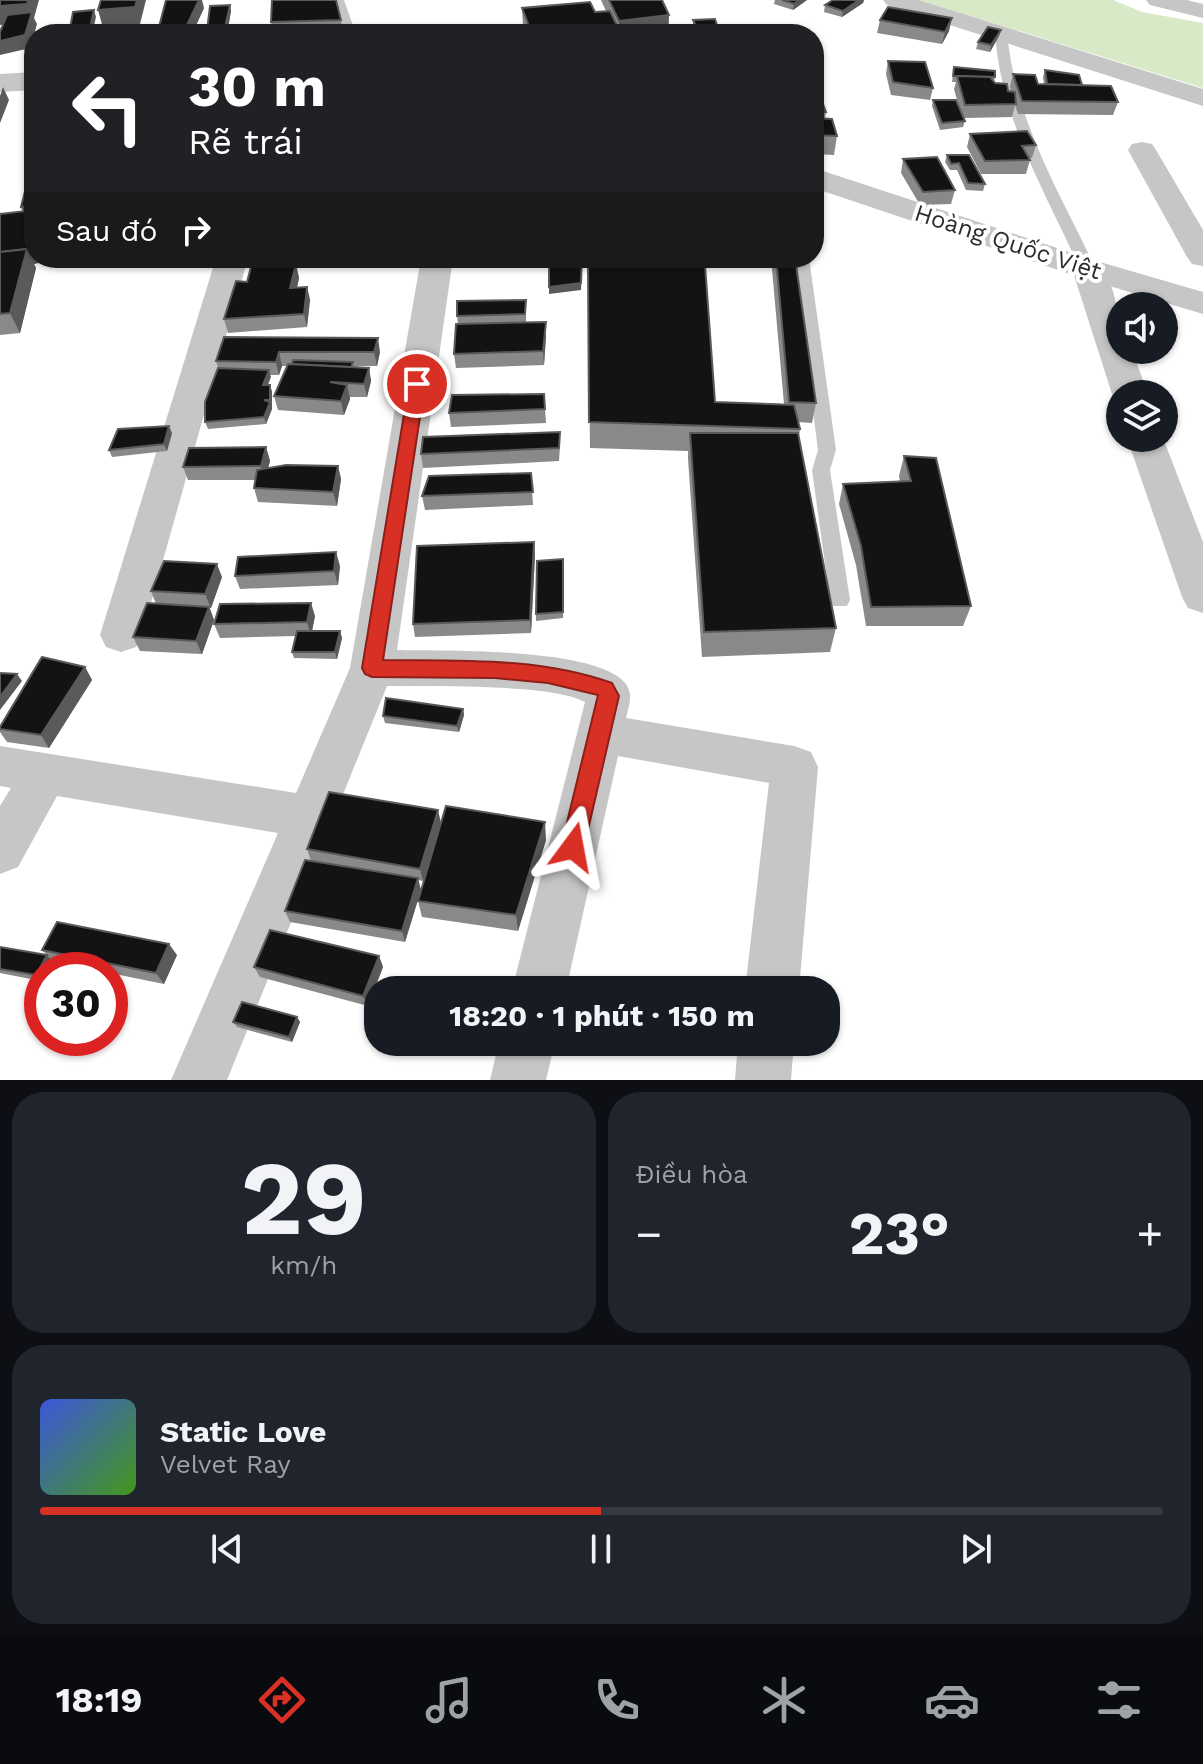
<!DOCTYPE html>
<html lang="vi">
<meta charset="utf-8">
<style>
body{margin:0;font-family:"Work Sans",sans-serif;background:#20242c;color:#f1f3f6;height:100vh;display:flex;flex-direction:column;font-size:30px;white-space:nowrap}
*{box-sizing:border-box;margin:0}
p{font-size:26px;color:#9ea1a6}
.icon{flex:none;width:44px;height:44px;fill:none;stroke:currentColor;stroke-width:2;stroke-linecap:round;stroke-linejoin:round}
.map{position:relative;height:1080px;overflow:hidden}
.side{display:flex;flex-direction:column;gap:12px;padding:12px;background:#0d0f14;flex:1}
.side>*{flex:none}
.banner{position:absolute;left:24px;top:24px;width:800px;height:244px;border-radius:32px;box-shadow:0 2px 6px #0004;background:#202124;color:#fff;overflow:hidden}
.tools{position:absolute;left:1106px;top:292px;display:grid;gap:16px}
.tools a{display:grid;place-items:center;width:72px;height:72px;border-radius:50%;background:#171b24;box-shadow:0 2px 6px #0004;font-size:40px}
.speed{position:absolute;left:24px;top:952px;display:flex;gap:16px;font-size:40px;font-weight:700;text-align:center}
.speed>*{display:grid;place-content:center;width:104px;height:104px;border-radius:50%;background:#171b24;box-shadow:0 2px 6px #0004;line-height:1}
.speed .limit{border:12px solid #d22;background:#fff;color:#111}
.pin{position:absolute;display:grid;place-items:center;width:68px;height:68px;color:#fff;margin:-34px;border:4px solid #fff;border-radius:50%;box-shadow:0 2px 8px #0007}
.me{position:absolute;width:88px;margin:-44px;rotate:13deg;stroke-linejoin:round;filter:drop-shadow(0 0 6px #0008)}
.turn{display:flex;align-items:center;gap:28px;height:168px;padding:0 32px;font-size:36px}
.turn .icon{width:104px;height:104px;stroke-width:2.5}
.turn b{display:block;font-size:56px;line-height:68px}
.then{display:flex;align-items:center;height:76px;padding:0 32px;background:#0003;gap:16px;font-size:30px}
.big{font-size:60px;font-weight:700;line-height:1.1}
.side .widget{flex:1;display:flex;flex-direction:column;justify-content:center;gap:12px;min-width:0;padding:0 28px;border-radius:32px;background:#20242c}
.side .dial{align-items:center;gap:0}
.dial b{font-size:104px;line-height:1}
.song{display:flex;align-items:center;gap:24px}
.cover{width:96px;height:96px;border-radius:12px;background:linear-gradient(135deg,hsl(230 70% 55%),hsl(100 70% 35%))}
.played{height:8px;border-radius:4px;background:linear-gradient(90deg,#d93025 50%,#363941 50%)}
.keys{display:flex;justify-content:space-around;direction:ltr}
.heat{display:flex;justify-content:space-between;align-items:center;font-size:44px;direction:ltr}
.side .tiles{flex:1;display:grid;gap:12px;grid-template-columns:1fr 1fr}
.widget:last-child{grid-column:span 2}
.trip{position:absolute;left:364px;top:976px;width:476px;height:80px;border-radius:32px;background:#171b24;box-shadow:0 2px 6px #0004;font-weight:700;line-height:80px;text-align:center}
.tabs{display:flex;height:128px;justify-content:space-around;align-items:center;background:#090b0e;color:#9ea1a6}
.tabs .icon{width:56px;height:56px}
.tabs .current{color:#d93025}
.tabs b{font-size:36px;color:#f1f3f6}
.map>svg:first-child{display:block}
.water{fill:#d7e9c7}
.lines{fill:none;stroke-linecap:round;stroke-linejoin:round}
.service{fill:#c6c6c6;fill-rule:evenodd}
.minor{fill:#c6c6c6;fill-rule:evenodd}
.tertiary{fill:#c6c6c6;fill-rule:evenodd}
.wall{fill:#898989;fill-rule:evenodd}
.shaded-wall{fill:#5a5a5a}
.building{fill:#131313;stroke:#5a5a5a;stroke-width:2}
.route{fill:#d93025;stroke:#8d1f18;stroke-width:2}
.labels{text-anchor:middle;stroke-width:8;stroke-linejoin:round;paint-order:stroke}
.far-street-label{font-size:24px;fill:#2c2c2c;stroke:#fff}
</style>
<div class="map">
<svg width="1203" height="1080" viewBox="0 0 1203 1080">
<rect width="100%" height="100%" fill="#fff"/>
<!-- water -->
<path class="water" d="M919,0H1113L1142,12L1203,23V88Z"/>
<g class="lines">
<!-- service -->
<g class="service">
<path d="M332,0H344L356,34H344Z"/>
<path d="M1001,27L1007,31C1014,119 1059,191 1096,269L1094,272L1088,274L1080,269C1045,191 1000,119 995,31Z"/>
<path d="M679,258H695V285H683Z"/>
<path d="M793,258H809L836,450L830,470L850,600L847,606H833L830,600L812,470L818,450Z"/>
</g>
<!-- minor -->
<g class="minor">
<path d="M883,0H919L1203,89V106L887,5Z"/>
<path d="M1146,0H1187L1203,4V18L1150,5Z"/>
<path d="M1142,142L1152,144L1156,150L1203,230V266L1192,264L1187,257L1128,150L1132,144Z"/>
<path d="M216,258H248L142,635L136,647L121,652L106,647L100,635Z"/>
<path d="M421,258H453L397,650C442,651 596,647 625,683C634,694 629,705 626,718L794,746L811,752L818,767L799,990H745L769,783L618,756L566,990H512L585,702C551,683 430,687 387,686L227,1080H171L278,833L57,796L18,867L0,874V806L11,788L0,786V746L296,793L350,668Z"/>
<path d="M1088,260L1099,262C1117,288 1120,320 1120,350H1132L1148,394H1120V403L1112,394L1072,269L1077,262Z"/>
<path d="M1127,438H1163L1203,542V613L1188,608L1182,597Z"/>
<path d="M499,1042H555L546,1080H490Z"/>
<path d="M738,1042H794L791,1080H735Z"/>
</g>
<!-- tertiary -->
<g class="tertiary">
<path d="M34,72V90L0,92V74Z"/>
<path d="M814,168L1100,262L1203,292V314L1076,276L814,188Z"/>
</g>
</g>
<!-- wall -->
<g class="wall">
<path d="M601,0H662L669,15L668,33L526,34L523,26L522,8L595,12L606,11Z"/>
<path d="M775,0H807L793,10L774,4Z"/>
<path d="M833,0H864L863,3L842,17L824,12L825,5Z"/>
<path d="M230,5L231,11L227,34H208L207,31Z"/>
<path d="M204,8L192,34H161L159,27Z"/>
<path d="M341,20L343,34H273L271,22Z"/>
<path d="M693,20L720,34H693Z"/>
<path d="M880,20L949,31L942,44L877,33Z"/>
<path d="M1001,30L999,36L990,52L976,49L978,42Z"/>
<path d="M888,61L933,88L930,100L891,95L886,74Z"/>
<path d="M954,67L995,77L994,82L1011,92L1010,87L1013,74L1038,84H1044L1043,77L1045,70L1082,85L1118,102L1113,115L1018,114L1015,105L1012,117L964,118L965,121L963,127L940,130L932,106L933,100L959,107L954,89L956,82H952Z"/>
<path d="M814,96L826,112L825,118L837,136L834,155L814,154Z"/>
<path d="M970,134L1036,145L1032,158H1029L1030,160L1026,174H981L967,147Z"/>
<path d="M947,155H969L985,184L983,191L966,190L957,170H950L945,162Z"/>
<path d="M903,159L955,190L951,204L920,205L901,173Z"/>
<path d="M32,164L34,258H39L38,263L34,264L36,268L20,333L0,335V212L1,214L23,212Z"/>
<path d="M140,258H197L141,262Z"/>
<path d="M270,258H320V263L296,265L299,278L297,287H307L310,300L307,327L228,333L224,319L247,282L287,265L286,261L271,262Z"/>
<path d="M771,258H795L816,403L812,423L798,422L800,429L799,436L836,628L830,652L702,657L688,459V451L590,448L588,266L715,402L784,404Z"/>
<path d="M526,300V322L546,336L544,365L456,368L454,354L458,324L457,316Z"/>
<path d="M224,337L380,352L377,366H354L369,368L371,381L367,397H350V399L344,415L278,410L274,396L287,366H282L279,375H270L268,385H270L272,392V409L266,424L208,429L205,422L218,368L216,361Z"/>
<path d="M544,394L546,423L451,427L449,413Z"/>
<path d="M172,433L167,451L112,457L109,450Z"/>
<path d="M560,446L559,461L423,468L421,454Z"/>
<path d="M266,447L270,461L268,468L338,466L341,479L337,506L258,502L254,488L255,480H188L183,467Z"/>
<path d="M904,456L971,606L963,626H866L856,565L839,504L843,484L900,482L899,476Z"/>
<path d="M531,473L533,505L425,510L422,496Z"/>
<path d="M535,555L531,633L415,637L413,624Z"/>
<path d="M563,559V618L536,621V614Z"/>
<path d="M340,566L338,585L240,589L235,576Z"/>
<path d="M222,577L211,608H210L214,620L202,654L140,651L133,637L156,604L151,591Z"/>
<path d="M315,616L312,631H340L342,638L337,659L294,658L292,652L296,636L220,638L214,624Z"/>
<path d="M85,667L92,680L49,748L7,742L0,732V727Z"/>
<path d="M463,709L464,715L459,732L385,723L383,716Z"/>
<path d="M441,822L546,840L518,931L422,917L418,901L419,896L405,942L290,922L285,911L311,861L307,849ZM438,833L421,890L418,880L423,881Z"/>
<path d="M0,947L47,955L42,950L177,955L164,984L110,973V970H97L52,961L42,970L41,981L0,973Z"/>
<path d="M379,956L383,967L368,1006L260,977L254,967Z"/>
<path d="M297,1017L300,1022L292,1042L237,1027L233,1022Z"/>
</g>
<!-- shaded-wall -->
<g class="shaded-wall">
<path d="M28,0H39L34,18L37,24L30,48H34V54L28,55L26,49L0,55V41L29,22L0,25V6Z"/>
<path d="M137,0H146L140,24L103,28L98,10Z"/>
<path d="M199,0H202L204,8L192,34H188L186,27Z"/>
<path d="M799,0H807L793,10L794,4Z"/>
<path d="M859,0H864L863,3L842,17L843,11Z"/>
<path d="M230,5L231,11L227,34H225Z"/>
<path d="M94,10L96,17L92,34H74Z"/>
<path d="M669,15L668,33L619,34V21Z"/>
<path d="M952,18L949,31L942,44L945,32Z"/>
<path d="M1001,30L999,36L990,52L991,45Z"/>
<path d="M3,87L9,100L0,123V96Z"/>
<path d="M34,205V219L27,220L21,207Z"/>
<path d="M34,242V258H39L38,263L34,264L36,268L20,333L10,313L27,250Z"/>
<path d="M270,258H286V261L271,262Z"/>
<path d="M582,258L581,290L549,294V287Z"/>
<path d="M296,264L299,278L294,302L290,288Z"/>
<path d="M307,287L310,300L307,327L304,314Z"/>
<path d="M546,322V336L544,365L543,351Z"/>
<path d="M378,338L380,352L377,366L374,352Z"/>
<path d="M279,352L282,366L279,375L276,362Z"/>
<path d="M369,368L371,381L367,397L364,384Z"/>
<path d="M269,370L271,377L265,392L263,385Z"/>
<path d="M270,385L272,392V409L266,424L264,417L270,402Z"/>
<path d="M347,385L350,399L344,415L341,401Z"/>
<path d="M169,426L172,433L167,451L164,444Z"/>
<path d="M266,447L270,461L265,480L261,466Z"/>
<path d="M338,466L341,479L337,506L333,492Z"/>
<path d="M534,542L535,555L531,633L530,620Z"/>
<path d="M336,552L340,566L338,585L334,571Z"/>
<path d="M217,564L222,577L211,608L205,594Z"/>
<path d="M311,603L315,616L311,636L307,622Z"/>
<path d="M209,607L214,620L202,654L196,641Z"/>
<path d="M340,631L342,638L337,659L335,652Z"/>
<path d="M85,667L92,680L49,748L41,735Z"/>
<path d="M17,674L22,681L0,710V697Z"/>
<path d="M463,709L464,715L459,732L457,726Z"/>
<path d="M438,810L441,823L423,881L420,869Z"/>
<path d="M545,822L546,840L518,931L516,915Z"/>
<path d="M418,878L421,890L405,942L402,931Z"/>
<path d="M169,944L177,955L164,984L156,973Z"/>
<path d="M47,955L52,961L47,970H42L41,981L36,975Z"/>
<path d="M379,956L383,967L368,1006L363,996Z"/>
<path d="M297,1017L300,1022L292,1042L289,1037Z"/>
</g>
<!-- building -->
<g class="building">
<path d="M0,0H28L27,4L0,6Z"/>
<path d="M101,0H137L135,7L98,10Z"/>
<path d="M166,0H199L186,27H159Z"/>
<path d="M272,0H336L341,20L271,22Z"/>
<path d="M609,0H662L669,15L619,21Z"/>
<path d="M782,0H799L794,4Z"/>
<path d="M833,0H859L843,11L825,5Z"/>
<path d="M590,2L595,12L610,11L621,34H532L522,8Z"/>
<path d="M230,5L224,32L207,31L210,6Z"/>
<path d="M888,7L952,18L945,32L880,20Z"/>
<path d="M94,10L89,32L69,34L73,12Z"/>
<path d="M32,12L25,35L0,41V32L7,15Z"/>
<path d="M715,19L720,34H700L693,20Z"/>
<path d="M988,27L1001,30L991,45L978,42Z"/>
<path d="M44,31V34H34V48L26,49L35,32Z"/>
<path d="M888,61L925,62L933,88L893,82Z"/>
<path d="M954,67L995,71V77L953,76Z"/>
<path d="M1045,70L1079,75L1082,85L1047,84Z"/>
<path d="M1013,74L1035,75L1038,84L1111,86L1118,102L1022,101Z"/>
<path d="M957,76L990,77L995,83L1007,84L1008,91L1015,92L1016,104L965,105Z"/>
<path d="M814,96H820L826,112L814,113Z"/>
<path d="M933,100H956L965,121L942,123Z"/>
<path d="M814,118L832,119L837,136L814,135Z"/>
<path d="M1027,131L1036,145L1022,146L1030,160L985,161L970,134Z"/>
<path d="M947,155H969L985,184L968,183L959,163L951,164Z"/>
<path d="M937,157L955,190L923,192L903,159Z"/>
<path d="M34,163V205L21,207L32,164Z"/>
<path d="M34,210V242L32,249L27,250V249L0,252V214Z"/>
<path d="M27,249L10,313L0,314V252Z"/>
<path d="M549,258H582L581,283L549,287Z"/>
<path d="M776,258H795L816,403L789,402Z"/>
<path d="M296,264L290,288L307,287L304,314L224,319L236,281L247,282L251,267Z"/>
<path d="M705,265L715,402L794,405L800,429L589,422L588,266Z"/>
<path d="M526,300L525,314L457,316V301Z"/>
<path d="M546,322L543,351L454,354L456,324Z"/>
<path d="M224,337L378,338L374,352H279L276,362L216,361Z"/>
<path d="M293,360L353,362L351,367L292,364Z"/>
<path d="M288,364L369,368L364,384L330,382L347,385L341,401L274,396Z"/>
<path d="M218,368L269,370L263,385H270V400H264L270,402L264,417L205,422V402Z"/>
<path d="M544,394L545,409L449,413L452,395Z"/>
<path d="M169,426L164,444L109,450L118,429Z"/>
<path d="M560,432L559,448L421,454L423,437Z"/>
<path d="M690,433H798L836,628L704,632Z"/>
<path d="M266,447L261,466L183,467L189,448Z"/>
<path d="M904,456L936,458L971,606L871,607L861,546L843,484L911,481Z"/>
<path d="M286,465L338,466L333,492L254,488L257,470Z"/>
<path d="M531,473L533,492L422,496L429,476Z"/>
<path d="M534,542L530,620L413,624L417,546Z"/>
<path d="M336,552L334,571L235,576L238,557Z"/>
<path d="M563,559V612L536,614L537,561Z"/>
<path d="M164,561L217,564L205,594L151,591Z"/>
<path d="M147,603L209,607L196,641L133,637Z"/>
<path d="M311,603L307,622L214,624L220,604Z"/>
<path d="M297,631H340L335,652H292Z"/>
<path d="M42,657L85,667L41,735L0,729V727Z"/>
<path d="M0,673L17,674L0,697Z"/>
<path d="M386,698L463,709L457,726L383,716Z"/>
<path d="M329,792L438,810L420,869L307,849Z"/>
<path d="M446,806L545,822L516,915L418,901Z"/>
<path d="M305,860L418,878L402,931L285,911Z"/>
<path d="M57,922L169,944L156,973L42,950Z"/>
<path d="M270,930L379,956L363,996L254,967Z"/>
<path d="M0,947L47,955L36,975L0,969Z"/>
<path d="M242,1002L297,1017L289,1037L233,1022Z"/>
</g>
<!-- route -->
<path class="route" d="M417,379L425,384L383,660C460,661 538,657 612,683L619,696L584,847L581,855L573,858L565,855L561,847L598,695L548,683L495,678L372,677L365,674L362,668L409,384Z"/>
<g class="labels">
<!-- far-street labels -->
<g class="far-street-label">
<text transform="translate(1008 242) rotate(18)" y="8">Hoàng Quốc Việt</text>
</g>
</g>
</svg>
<div class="tools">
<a><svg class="icon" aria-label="sound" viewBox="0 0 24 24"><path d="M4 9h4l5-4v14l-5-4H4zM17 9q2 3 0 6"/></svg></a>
<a><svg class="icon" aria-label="layers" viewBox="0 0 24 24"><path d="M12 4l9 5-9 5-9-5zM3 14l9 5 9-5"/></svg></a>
</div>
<div class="speed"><div class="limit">30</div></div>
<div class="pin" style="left:417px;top:384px;background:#d93025"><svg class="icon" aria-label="arrive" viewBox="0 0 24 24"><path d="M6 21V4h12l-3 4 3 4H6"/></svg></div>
<svg class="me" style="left:573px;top:847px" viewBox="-20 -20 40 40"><path d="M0-17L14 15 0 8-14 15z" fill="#d93025" stroke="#fff" stroke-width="4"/></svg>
<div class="trip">18:20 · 1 phút · 150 m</div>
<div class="banner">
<div class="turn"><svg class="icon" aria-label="left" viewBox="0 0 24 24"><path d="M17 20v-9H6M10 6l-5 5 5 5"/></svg><div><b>30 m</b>Rẽ trái</div></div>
<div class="then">Sau đó<svg class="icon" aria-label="right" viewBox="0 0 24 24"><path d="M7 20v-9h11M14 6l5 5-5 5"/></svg></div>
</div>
</div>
<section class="side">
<div class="tiles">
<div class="widget dial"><b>29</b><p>km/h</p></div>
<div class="widget"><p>Điều hòa</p>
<div class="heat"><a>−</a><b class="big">23°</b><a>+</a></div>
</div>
<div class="widget">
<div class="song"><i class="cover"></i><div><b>Static Love</b><p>Velvet Ray</p></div></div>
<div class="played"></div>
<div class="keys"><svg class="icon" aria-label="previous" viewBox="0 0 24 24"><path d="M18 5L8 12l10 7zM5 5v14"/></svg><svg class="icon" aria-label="pause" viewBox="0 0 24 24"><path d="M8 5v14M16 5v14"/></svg><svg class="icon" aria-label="next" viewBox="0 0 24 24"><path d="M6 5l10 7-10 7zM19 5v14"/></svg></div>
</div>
</div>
</section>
<nav class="tabs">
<b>18:19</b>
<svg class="icon current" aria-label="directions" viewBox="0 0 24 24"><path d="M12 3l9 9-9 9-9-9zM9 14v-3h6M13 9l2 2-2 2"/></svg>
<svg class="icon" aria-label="music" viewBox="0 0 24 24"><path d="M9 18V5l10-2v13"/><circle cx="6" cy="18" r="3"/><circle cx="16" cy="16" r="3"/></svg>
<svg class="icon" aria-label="phone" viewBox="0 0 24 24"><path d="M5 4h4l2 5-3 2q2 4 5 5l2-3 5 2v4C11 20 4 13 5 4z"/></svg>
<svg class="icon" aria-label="climate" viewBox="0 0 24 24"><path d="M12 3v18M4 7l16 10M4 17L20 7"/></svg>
<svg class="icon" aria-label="car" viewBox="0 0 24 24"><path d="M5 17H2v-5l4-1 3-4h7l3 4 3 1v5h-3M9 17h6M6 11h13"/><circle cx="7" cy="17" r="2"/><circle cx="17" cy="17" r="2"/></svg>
<svg class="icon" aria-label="filters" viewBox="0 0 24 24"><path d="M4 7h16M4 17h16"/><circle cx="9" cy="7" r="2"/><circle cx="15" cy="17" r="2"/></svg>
</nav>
